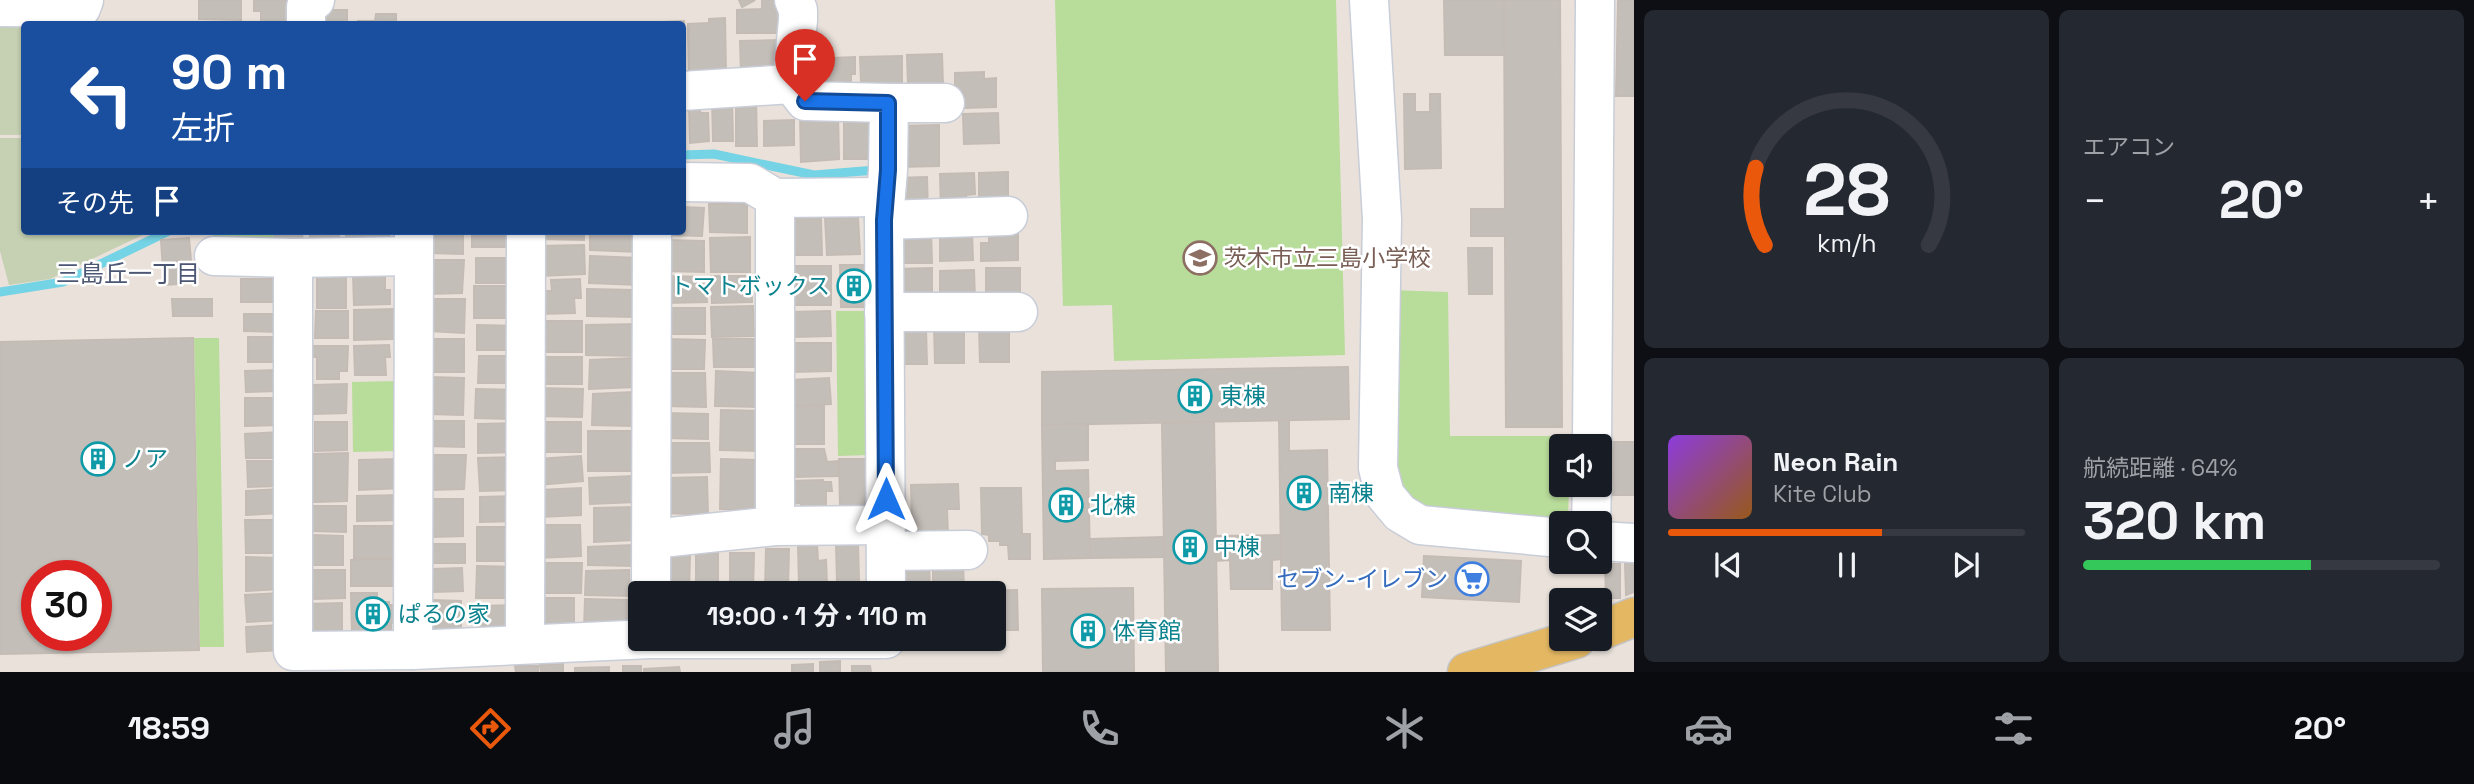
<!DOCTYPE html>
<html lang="ja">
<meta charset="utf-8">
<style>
body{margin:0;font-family:"Space Grotesk","Noto Sans JP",sans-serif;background:#242831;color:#f1f3f6;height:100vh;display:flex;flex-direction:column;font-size:26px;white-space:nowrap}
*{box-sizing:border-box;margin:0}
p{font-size:23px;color:#9ea1a6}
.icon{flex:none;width:38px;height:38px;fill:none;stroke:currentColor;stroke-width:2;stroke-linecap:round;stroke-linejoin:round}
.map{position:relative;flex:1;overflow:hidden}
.details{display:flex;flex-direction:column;gap:10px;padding:10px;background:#0d0f14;width:840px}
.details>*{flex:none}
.banner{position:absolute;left:21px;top:21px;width:665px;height:214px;border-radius:7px;box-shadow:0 2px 5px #0004;background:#1a4fa0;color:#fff;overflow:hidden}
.tools{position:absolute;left:1549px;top:434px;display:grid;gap:14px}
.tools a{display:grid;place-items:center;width:63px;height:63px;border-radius:7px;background:#171b24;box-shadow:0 2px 5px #0004;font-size:35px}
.speed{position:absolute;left:21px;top:560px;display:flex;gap:14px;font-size:35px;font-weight:700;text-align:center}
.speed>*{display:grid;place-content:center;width:91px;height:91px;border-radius:50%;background:#171b24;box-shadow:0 2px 5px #0004;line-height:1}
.speed .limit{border:10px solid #d22;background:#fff;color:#111}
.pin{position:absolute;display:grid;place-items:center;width:60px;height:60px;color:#fff;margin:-72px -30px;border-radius:50% 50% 50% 0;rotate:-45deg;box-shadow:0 0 7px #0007}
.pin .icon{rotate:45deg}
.me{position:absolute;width:77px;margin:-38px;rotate:0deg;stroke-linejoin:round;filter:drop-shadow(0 0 5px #0008)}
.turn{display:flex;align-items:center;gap:24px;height:147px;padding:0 35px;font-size:32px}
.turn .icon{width:91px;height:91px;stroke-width:2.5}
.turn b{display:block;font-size:49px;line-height:60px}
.then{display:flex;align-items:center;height:66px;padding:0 35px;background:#0003;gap:14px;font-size:26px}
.big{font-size:52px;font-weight:700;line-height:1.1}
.details .tile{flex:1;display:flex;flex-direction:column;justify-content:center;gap:10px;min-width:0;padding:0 24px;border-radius:10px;background:#242831}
.details .dial{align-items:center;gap:0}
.dial svg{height:182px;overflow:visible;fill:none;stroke:#363941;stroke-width:7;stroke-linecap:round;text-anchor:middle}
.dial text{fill:#f1f3f6;stroke:none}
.song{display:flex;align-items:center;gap:21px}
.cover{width:84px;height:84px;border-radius:10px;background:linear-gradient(135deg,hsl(270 70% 55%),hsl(30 70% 35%))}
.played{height:7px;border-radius:4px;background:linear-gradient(90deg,#ea580c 60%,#363941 60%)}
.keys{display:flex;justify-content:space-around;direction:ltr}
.heat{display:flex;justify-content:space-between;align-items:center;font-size:38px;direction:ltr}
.charge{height:10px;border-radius:5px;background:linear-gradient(90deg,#34c759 64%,#363941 0)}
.details .tiles{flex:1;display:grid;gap:10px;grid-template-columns:repeat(2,1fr)}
.trip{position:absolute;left:628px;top:581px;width:378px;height:70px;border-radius:7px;background:#171b24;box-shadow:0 2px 5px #0004;font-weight:700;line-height:70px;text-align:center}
.tabs{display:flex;height:112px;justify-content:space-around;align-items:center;background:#090b0e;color:#9ea1a6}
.tabs .icon{width:49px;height:49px}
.tabs .current{color:#ea580c}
.tabs b{font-size:32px;color:#f1f3f6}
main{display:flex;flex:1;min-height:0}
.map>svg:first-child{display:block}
.green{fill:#b8dc9a}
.cemetery{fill:#c5d1b2}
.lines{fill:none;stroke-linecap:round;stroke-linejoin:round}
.stream{stroke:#74d3e4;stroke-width:9}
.building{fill:#c4beb9;stroke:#c4bcb4;stroke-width:2;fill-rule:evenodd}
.minor-casing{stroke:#c8cdd8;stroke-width:41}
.major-casing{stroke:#c3c3c3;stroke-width:41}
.minor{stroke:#fff;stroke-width:38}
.major{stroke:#e4b863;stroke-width:38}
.route-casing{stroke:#114b97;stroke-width:18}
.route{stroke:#1a73e8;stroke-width:12}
.labels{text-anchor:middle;stroke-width:5;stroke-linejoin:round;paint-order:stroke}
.education-label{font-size:23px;fill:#785e54;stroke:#fff;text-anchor:start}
.culture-label{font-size:23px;fill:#0d838f;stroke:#fff;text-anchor:start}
.shop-label{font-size:23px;fill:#366cbe;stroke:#fff;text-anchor:end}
.neighbourhood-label{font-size:24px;fill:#4c5774;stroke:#fff}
</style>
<main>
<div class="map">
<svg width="1634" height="672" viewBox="0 0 1634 672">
<rect width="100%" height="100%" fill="#e9e1da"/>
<!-- green -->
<g class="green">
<path d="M1055,0H1336L1345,355L1114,361L1112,305L1063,306Z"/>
<rect x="213" y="231" width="60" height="12"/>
<path d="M1389,290L1448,292L1450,436H1570V446H1561V485H1569L1568,521L1420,507L1394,487Z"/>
<path d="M836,311H867L870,455L838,456Z"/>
<path d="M194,338H219L224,647H200Z"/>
<path d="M399,381L400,451L353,452L352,382Z"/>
</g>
<!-- cemetery -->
<g class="cemetery">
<path d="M0,20L159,24H24V135H0Z"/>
<path d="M0,138H24V231H151L50,279L9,285L0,251Z"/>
</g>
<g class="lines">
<!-- stream -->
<g class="stream">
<path d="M682,155L714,154L814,175L876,170"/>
<path d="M0,292L63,282L169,231"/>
</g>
</g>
<!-- building -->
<g class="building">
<path d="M199,0H241V20L199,19Z"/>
<path d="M254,0H298V24H261V11H254Z"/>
<path d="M739,0H755L742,7Z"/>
<path d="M762,0H783V33H737V10L762,9Z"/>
<path d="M1444,0H1504L1505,55H1445Z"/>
<path d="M1504,0H1560L1562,427H1506L1505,236H1471V209H1505Z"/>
<path d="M1622,0H1634V96H1616L1618,1Z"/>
<rect x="325" y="10" width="22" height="14"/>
<path d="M376,14H396V24H358V21H375Z"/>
<path d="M725,18L726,74L689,75L688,24L709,23V19Z"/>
<path d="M684,21V64H682V24H663V22Z"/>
<path d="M779,40L776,72H741L740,41Z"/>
<path d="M942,54L943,86H908L907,55Z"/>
<path d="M902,56V88L865,89V82H861L860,57Z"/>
<path d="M855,57V74H851V89L812,90V68L807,59Z"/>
<path d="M984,72V79L996,78V107L964,108V92H955V73Z"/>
<path d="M1404,94H1415V112H1430V94H1440L1441,168L1405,169Z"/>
<path d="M732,99L733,141H713L712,100Z"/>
<path d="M736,99H756L757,146H736Z"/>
<path d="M689,102H700V113H708L709,141L690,143Z"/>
<path d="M684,104V142H682V105Z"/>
<path d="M998,113L999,143L964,144L963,114Z"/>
<path d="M800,114H838L839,159L801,162Z"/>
<path d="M844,115H872L873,159H844Z"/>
<path d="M794,120V145L764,146V121Z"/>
<path d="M939,125V166L898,167L897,126Z"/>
<path d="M1008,172V208L979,209V173Z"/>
<path d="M974,173L975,194L966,195L967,210L941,211L940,174Z"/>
<path d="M927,177L928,213L895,214L894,178Z"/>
<path d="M709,204H747V233L710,232Z"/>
<path d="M682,207L704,208L702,236L664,235V231H682Z"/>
<path d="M858,217L860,254L827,255L825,218Z"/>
<path d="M786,218H821L822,255H786Z"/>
<path d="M940,227L972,233L973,260L940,261Z"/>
<path d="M989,228H1018V260L981,261V243H989Z"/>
<path d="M897,230H931L932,263H898Z"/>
<path d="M274,231H302L303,247L275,248Z"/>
<path d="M310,231H339V245L310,246Z"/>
<path d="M346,231H389V245L346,246Z"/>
<path d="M429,231H463V254L429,253Z"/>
<rect x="472" y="231" width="36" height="16"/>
<path d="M541,231H584V240L540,239Z"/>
<path d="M590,231H640L639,252L590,250Z"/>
<path d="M750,237V272H711L710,238Z"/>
<path d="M189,238L193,283L164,285L161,240Z"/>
<path d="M664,240L704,241V272L665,271Z"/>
<path d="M584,245L585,274L540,276L539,246Z"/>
<path d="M1468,248H1492V294H1469Z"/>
<path d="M590,256L640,258L639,285L589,283Z"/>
<rect x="476" y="258" width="35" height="25"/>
<path d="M428,260H464L462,293L428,294Z"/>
<path d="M840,265H867L868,307H841Z"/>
<rect x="785" y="266" width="46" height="39"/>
<path d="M932,268V302H897V269Z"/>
<path d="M986,268H1020V301L986,302Z"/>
<path d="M974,270L975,301H940V271Z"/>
<rect x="317" y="274" width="29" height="34"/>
<path d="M353,274H385V290H390V304L354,305Z"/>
<path d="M666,276L705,277L707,302L666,303Z"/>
<path d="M711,276H751L752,302L712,303Z"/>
<rect x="241" y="279" width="39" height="23"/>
<path d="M580,279L581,298H574L575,313L539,314V291H552L551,280Z"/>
<rect x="474" y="286" width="39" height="32"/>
<path d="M587,289L634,290L636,317L587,316Z"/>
<path d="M172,299H212V316H173Z"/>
<path d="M430,299H465L464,333L429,331Z"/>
<path d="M753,306L754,336L712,337L711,307Z"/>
<rect x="666" y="308" width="39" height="26"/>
<path d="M394,309V339L354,340V310Z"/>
<path d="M316,311H348V338H315Z"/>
<path d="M830,311L831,336L792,337V312Z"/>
<path d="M244,314H278V332L244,331Z"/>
<path d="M538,321H582V352H537Z"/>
<path d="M640,324L639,356L586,355V325Z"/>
<path d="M477,325L515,326L514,350H477Z"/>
<path d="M979,326H1009V362H980Z"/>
<path d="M934,327H964V363H935Z"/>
<path d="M897,328H926L927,364H897Z"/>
<rect x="248" y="337" width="31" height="25"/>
<path d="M193,338L199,650L0,654V342ZM37,576H96V635H37Z"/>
<path d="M430,339H464V372H429Z"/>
<path d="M666,339L705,340L704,369H665Z"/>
<path d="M713,339H759L760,367H714Z"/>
<path d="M792,343H831V371L792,372Z"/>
<path d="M389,345L390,357H385L386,375H355L354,346Z"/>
<path d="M309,346H348L347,371H339V379H317V357H309Z"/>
<path d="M479,356H515V383H478Z"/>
<rect x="536" y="357" width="46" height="27"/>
<path d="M633,358L636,387L589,389L590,360Z"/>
<path d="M1348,367L1349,419L1042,425V372Z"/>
<path d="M278,370V391L246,392L245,371Z"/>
<path d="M716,371L760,373V407L715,406Z"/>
<path d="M666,373H705L706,407L665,406Z"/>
<path d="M429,377L464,378L463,415L428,414Z"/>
<path d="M829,378L831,404L792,406L791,380Z"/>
<path d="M347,384L346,413L313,414V385Z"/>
<path d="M538,388L583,389L582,417L538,416Z"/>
<path d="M476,389L515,390L514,419L475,418Z"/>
<path d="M633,392L632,426L592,425L593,394Z"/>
<path d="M245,398H279V425L245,426Z"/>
<rect x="791" y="406" width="33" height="38"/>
<path d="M721,410L762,411L761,451L720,450Z"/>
<path d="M664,413L708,414V439L663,438Z"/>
<path d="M1289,420V451L1327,450L1330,630H1282L1279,421Z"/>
<path d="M429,421H464V447L429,446Z"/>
<path d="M315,422H347V450L315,451Z"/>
<rect x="539" y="422" width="42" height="30"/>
<path d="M1214,422L1218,672H1166L1162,423Z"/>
<path d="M515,423L516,452L478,453V424Z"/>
<path d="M1088,424V460L1055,461V471L1088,470L1090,558L1044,559L1042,425Z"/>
<rect x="588" y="431" width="49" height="40"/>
<path d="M280,432V458H246L245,434Z"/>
<path d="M1611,442H1634V495H1612Z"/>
<path d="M664,443H709L710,472L665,473Z"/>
<path d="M793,449H824L827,462L838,461V476L794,477Z"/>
<path d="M348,453L347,501L314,502V454Z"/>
<path d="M429,455H466L464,489L429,490Z"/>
<path d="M581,456L583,481L539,485L537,459Z"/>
<path d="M517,457L518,490L480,491L478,458Z"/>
<path d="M401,459L402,488L359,490V460Z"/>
<path d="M721,459L757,460L755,510L720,509Z"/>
<path d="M839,459H868L869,506H840Z"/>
<path d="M247,461H279L278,486L248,487Z"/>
<path d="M634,476L636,502L590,504L589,478Z"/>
<path d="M707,477L708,515L667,513L666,478Z"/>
<path d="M823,480V482H831L832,491H826V511H801V503L789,504L788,481Z"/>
<path d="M958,484L959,509H947L948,537L906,534V524H912L911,485Z"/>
<path d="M581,488V515L540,517L539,490Z"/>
<path d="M981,488H1021L1022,534H1030V559H1009L1008,545H1000V541H989V535L982,534Z"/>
<path d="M280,489V513L246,515V491Z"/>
<path d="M402,495V520L357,521V496Z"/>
<path d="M516,496L517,521L480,522V497Z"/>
<path d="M432,499H463V536L433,537Z"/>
<path d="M312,506H346V532L312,531Z"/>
<path d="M635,507L634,540L594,542V508Z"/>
<path d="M245,520H280L281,553H246Z"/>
<path d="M537,525H580L581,556L537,558Z"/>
<rect x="354" y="526" width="42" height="32"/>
<rect x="477" y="527" width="41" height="34"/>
<path d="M313,535L343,536V565H312Z"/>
<path d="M1281,535V559L1272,560V589H1231L1230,560L1216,561V536Z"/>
<path d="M1163,537L1164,557L1090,558V539Z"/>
<rect x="433" y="544" width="32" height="19"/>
<path d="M817,544L818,561L826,560L827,584L799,585L798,545Z"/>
<path d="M858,544L859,581L837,582L836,545Z"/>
<path d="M633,545L634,566L588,565V547Z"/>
<path d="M766,549H789L788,588H765Z"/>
<rect x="696" y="553" width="22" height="37"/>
<path d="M730,553H754L753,590H730Z"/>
<path d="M662,554H690L689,593H661Z"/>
<path d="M1424,556L1521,561L1519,602L1422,597Z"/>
<path d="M246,557L279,558L281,589L246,591Z"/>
<path d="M393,559V586H351V560Z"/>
<path d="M963,561L964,593H933V562Z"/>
<path d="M540,563H582L581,593H541Z"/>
<path d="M899,563H929L930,593H899Z"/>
<path d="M1625,563H1634V592L1626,595Z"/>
<path d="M1605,564H1620V598H1606Z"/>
<path d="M477,566L515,567V598H476Z"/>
<path d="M462,568L463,591L433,592L432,569Z"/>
<path d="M313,570H345V598L314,599Z"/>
<path d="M629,570L630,596L585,595L586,571Z"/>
<path d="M827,588V593H799L798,589Z"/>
<path d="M1133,588L1134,672H1043L1042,589Z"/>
<path d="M862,590V593H837V591Z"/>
<path d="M1017,590L1018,630H994V593H969V591Z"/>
<path d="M280,593L282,620L247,622L245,595Z"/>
<path d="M351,593H377V602H389V605H394V623H391V630L352,631Z"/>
<path d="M538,598H574V630L538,628Z"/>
<path d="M585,599L629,600L628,629H584Z"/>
<path d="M431,600L461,601V631H431Z"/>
<path d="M342,603V632H307V604Z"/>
<path d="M516,605L517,636L477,638L476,606Z"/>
<path d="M280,625L282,650L247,652L246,627Z"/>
<path d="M840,661V672H820V662Z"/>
<path d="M563,664V672H541L540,665Z"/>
<path d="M813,664V672H792V665Z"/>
<path d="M515,666H538V672H516Z"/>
<rect x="623" y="666" width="18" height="6"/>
<path d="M852,666H870L871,672H852Z"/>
<path d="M609,667V672H575V668Z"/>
<path d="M679,667L680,672H644V669Z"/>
</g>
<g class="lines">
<defs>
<g id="minor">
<path d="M794,0L798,10V20L792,84L805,101L889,103L888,170L884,220L886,593"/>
<path d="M1369,0L1382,219L1378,468L1385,495L1400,513L1420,525L1561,538"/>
<path d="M0,7L81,8L84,0"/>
<path d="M306,24V7L315,0"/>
<path d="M682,91L792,84"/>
<path d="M889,103H945"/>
<path d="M682,182L750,183L775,198L885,197"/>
<path d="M884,220L1008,216"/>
<path d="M414,231L413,650L650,639H886"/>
<path d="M214,256L293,258"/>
<path d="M413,256L293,258V651L413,650"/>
<path d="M884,312H1018"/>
<path d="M1592,446L1595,0"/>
<path d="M1591,523L1592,485"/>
<path d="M775,526V198"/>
<path d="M652,539L775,526L886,525"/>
<path d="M1600,541L1634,543"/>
<path d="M886,551L968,550"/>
<path d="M651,593L652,231"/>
<path d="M525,644L526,231"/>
</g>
<g id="major">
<path d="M1600,631L1634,617"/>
<path d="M1467,672L1576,639"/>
</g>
</defs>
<!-- minor casing -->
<use href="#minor" class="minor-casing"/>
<!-- major casing -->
<use href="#major" class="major-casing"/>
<!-- minor -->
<use href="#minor" class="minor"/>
<!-- major -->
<use href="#major" class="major"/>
</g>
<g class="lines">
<defs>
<path id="route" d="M805,101L888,103V170L884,220L886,499"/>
</defs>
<!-- route casing -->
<use href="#route" class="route-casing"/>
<!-- route -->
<use href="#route" class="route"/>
</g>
<!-- icons -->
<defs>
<symbol id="school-ring" viewBox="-11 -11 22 22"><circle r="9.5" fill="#fff" stroke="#8d6e63" stroke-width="1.5"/><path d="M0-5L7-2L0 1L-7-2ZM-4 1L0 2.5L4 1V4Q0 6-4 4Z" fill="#8d6e63"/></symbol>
<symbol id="building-ring" viewBox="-11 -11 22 22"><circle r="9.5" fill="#fff" stroke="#0f9aa8" stroke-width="1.5"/><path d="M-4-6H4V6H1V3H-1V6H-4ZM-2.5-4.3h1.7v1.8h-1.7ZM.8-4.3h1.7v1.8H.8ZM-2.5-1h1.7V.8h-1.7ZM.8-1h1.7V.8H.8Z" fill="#0f9aa8"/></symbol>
<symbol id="supermarket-ring" viewBox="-11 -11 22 22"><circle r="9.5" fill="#fff" stroke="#3f7fe0" stroke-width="1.5"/><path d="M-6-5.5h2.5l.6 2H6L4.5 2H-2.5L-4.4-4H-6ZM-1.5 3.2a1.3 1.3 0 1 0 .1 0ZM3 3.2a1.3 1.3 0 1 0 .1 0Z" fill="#3f7fe0"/></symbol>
</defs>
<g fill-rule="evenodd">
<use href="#school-ring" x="1181" y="239" width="38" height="38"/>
<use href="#building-ring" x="835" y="267" width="38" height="38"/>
<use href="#building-ring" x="1176" y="377" width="38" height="38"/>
<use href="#building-ring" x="79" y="440" width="38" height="38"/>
<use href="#building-ring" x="1285" y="474" width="38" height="38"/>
<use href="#building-ring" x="1047" y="486" width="38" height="38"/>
<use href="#building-ring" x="1171" y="528" width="38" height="38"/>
<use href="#supermarket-ring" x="1453" y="560" width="38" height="38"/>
<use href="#building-ring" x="354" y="595" width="38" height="38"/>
<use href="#building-ring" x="1069" y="612" width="38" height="38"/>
</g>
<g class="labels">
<!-- education labels -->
<g class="education-label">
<text x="1224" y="266">茨木市立三島小学校</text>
</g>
<!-- culture labels -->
<g class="culture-label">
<text x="830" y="294" text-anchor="end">トマトボックス</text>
<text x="1220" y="404">東棟</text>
<text x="122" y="467">ノア</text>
<text x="1328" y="501">南棟</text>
<text x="1090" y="513">北棟</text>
<text x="1214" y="555">中棟</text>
<text x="398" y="622">ぱるの家</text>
<text x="1112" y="639">体育館</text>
</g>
<!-- shop labels -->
<g class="shop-label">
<text x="1448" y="587">セブン-イレブン</text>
</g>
<!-- neighbourhood labels -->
<g class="neighbourhood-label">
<text x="128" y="282">三島丘一丁目</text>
</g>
</g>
</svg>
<div class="tools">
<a><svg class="icon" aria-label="sound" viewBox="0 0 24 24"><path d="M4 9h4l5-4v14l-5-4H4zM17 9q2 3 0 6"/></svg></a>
<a><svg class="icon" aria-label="search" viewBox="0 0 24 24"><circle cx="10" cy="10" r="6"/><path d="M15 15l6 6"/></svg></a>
<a><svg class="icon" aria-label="layers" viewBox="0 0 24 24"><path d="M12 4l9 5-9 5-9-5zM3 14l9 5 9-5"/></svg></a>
</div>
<div class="speed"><div class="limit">30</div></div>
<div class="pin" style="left:805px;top:101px;background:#d93025"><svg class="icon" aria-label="arrive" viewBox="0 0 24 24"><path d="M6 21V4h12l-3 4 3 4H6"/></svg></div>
<svg class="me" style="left:886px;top:499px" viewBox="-20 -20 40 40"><path d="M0-17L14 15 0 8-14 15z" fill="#1a73e8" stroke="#fff" stroke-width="4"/></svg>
<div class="trip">19:00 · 1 分 · 110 m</div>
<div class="banner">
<div class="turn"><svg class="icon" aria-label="left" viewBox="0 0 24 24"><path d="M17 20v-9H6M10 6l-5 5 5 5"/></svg><div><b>90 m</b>左折</div></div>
<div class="then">その先<svg class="icon" aria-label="arrive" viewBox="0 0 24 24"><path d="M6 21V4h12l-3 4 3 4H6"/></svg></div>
</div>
</div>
<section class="details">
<div class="tiles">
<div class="tile dial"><svg viewBox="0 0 100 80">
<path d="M14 69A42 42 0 1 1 86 69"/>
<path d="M14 69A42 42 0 0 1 10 35" stroke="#ea580c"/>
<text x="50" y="56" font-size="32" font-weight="700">28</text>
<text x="50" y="72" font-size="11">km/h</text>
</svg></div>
<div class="tile"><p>エアコン</p>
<div class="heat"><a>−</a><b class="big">20°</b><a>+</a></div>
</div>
<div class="tile">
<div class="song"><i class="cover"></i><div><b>Neon Rain</b><p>Kite Club</p></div></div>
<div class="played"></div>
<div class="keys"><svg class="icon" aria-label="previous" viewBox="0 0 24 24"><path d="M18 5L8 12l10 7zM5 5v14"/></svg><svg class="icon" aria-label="pause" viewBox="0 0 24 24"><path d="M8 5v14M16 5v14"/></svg><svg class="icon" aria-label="next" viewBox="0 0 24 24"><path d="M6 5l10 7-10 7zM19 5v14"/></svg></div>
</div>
<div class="tile"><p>航続距離 · 64%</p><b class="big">320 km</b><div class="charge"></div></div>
</div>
</section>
</main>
<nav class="tabs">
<b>18:59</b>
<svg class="icon current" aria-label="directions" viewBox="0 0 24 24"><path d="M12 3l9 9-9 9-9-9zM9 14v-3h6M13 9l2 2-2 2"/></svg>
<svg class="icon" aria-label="music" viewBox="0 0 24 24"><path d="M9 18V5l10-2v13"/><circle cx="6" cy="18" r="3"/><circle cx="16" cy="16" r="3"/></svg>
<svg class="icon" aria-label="phone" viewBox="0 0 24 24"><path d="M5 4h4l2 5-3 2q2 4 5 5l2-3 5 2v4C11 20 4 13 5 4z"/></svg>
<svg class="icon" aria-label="climate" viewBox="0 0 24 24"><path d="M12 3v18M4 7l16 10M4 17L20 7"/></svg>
<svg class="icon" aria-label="car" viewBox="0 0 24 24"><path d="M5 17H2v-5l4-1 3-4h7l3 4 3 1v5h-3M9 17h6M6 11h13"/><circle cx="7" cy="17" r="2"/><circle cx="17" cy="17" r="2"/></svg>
<svg class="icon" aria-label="filters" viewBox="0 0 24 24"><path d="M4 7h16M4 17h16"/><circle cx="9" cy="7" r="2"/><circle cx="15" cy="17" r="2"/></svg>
<b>20°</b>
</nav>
